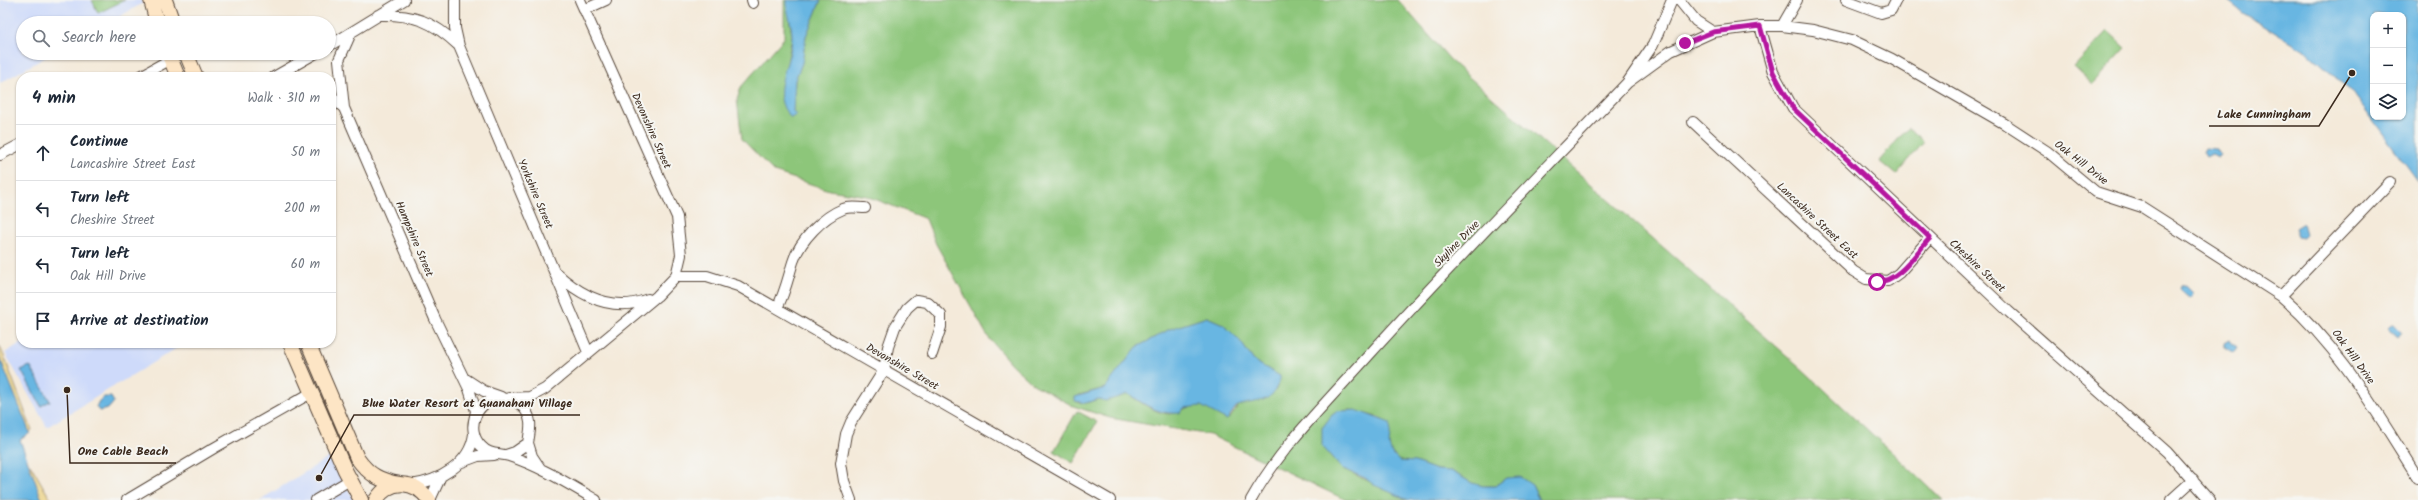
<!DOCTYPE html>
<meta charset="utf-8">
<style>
:root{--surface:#fff;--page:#f2f2f3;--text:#1f2937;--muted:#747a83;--line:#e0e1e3}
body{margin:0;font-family:Kalam,sans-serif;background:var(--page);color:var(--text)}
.controls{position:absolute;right:12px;top:12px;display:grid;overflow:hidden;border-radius:8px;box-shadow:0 1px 3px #0004}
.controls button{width:36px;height:36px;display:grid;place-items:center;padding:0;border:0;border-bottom:1px solid var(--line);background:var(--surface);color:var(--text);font:20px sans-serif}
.stop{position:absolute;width:12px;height:12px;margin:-9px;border:3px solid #b5179e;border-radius:50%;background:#fff}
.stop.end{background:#b5179e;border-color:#fff;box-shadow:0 1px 4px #0008}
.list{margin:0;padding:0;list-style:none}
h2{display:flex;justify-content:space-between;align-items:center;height:52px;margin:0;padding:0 16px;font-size:17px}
h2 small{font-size:13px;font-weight:400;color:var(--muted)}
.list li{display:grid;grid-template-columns:26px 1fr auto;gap:12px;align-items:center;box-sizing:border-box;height:56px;padding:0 16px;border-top:1px solid var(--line)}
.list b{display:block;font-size:15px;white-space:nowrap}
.list p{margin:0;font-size:13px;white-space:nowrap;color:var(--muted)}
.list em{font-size:13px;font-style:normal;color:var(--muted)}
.icon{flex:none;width:22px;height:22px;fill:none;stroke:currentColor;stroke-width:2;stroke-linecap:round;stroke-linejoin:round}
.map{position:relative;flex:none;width:2418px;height:500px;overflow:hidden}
.search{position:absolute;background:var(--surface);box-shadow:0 1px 3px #0004;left:16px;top:16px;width:320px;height:44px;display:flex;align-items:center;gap:10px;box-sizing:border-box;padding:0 14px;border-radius:22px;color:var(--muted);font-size:15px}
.panel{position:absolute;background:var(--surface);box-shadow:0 1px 3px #0004;left:16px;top:72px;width:320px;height:276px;border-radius:16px}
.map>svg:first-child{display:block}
.built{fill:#cedafa}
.green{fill:#8dc67a;stroke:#64784c;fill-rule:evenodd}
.sand{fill:#eeda9e;stroke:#94825e}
.water{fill:#68b6e2;stroke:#527080;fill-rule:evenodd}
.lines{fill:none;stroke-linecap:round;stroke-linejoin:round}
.minor-casing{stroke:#57473a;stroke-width:12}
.secondary-casing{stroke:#57473a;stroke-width:16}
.minor{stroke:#fff;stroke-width:10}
.secondary{stroke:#fde5c5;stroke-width:14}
.route{stroke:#b5179e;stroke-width:5}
.labels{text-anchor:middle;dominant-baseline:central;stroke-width:4;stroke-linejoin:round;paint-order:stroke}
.street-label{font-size:11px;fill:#3b2a1e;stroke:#f6f6f2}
.leader{fill:none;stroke:#3b2a1e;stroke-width:1.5}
.callout-dot{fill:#3b2a1e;stroke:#f6f6f2;stroke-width:1.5}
.callout-label{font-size:12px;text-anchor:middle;font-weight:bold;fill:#3b2a1e;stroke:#f6f6f2;stroke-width:4;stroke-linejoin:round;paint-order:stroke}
</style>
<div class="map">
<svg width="2418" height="500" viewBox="0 0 2418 500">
<rect width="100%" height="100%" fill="#f6f6f2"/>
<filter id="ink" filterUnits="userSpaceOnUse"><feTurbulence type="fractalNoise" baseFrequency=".025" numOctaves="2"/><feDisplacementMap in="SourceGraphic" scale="8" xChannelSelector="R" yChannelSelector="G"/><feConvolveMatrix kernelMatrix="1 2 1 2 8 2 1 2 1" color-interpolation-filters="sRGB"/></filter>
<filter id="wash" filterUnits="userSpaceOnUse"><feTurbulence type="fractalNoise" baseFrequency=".012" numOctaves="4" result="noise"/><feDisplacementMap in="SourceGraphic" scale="16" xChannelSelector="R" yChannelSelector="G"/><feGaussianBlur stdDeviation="0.9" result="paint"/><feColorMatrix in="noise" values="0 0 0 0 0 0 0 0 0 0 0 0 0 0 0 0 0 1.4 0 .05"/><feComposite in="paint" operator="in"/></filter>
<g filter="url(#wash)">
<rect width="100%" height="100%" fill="#f4eada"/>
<path class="built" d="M0,0H142L143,3L108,23H23V53H53L0,83Z
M21,343H185L47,427L5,353Z
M331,456L354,500H260Z"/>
<path class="green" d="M92,0H125L98,13Z
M784,0H787L792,37L780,100L795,115L793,111L795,80L802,63L806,36L821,0H1398L1454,64L1801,368L1943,500H1539L1532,485L1506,478L1495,486H1483L1472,483L1451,471L1437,470L1415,462L1399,461L1391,452L1388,442L1390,430L1381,418L1351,410L1338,411L1332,415L1322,428L1330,455L1341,468L1408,500H1346L1210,435L1110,418L1073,406L1033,384L1011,364L988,337L936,244L926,219L867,196L829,190L774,172L742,139L737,100L741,87L784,38ZM1207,317L1223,324L1240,341L1254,361L1280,376C1276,403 1259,399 1239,405L1230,418C1217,417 1213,408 1202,406C1191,405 1185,409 1175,413C1161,418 1139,401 1128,394L1106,400L1098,399L1086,403L1077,402L1079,395L1105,388L1137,347L1170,329Z
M2108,31L2126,48L2092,84L2074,67Z
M1908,128L1924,142L1896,175L1879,161Z
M1077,411L1097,422L1073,463L1054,451Z"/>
<path class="sand" d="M0,346L32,430L20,439L0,378Z
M30,464L51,500H30L26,477Z"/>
<path class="water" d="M787,0H821L806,36L802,63L795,80L793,111L796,115L791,118C767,93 792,65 792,36C792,24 786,12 787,0Z
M2227,0H2418V181L2353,93L2308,53L2243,13ZM2373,15H2403V117H2373Z
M2205,148L2217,149L2220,155L2218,157L2212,154L2206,157L2203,152Z
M2303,224L2306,235L2303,238L2298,237L2295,229Z
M2185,285L2193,293L2192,296L2189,298L2180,290L2181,286Z
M1207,317L1223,324L1240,341L1254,361L1280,376C1281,381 1278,383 1276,388C1269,405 1250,400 1236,407L1227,420L1201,406L1184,408L1180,413C1157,415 1145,404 1128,394L1106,401L1098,399L1086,403L1075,401V397L1105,388L1137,347L1170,329Z
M2393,323L2402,332L2398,337L2388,328Z
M2229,340L2237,347L2233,353L2224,346V343Z
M0,358L30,433L20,440L42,500H0Z
M30,366L50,401L41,406L21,370Z
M104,397H111L114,402L108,409L99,411L96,407L99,401Z
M1356,410L1390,423C1392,441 1383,446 1399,461L1415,462L1437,470L1451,471L1472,483L1483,486H1495L1506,478L1520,477L1532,485L1539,500H1408L1374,485L1365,478L1341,468L1322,446V428L1332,415L1338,411Z"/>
</g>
<g filter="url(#ink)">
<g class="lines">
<defs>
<path id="minor" d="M455,0V28L459,46L588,352
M752,0L753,3
M1679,0L1696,21L1713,32
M1846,0L1881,13L1891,10L1896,0
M584,10L606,0
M378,15C414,14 433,21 459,46
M1760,26L1773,72L1793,108L2008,311L2167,452L2210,500
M1782,26L1797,0
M351,33L339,60L344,108L435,319L469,389L476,411L474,421
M329,46L404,0
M139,77L171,59
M274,77L316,53
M1627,83L1671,51L1713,32L1760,26H1782L1813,30L1852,40L1892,59L2005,124L2048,152L2096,192L2142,207L2281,296C2341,348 2376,412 2418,478
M331,96L344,108
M1693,122L1853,271L1866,279L1888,281L1899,273L1930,238
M0,155L21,144
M556,273C582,297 613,313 648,299
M676,276H707L738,286L1110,500
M2281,296L2390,182
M777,308C785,293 788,278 793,262C800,240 823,217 843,209C849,206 859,208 865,208
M464,378L484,391L501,397
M509,398L530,397L545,389L657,296L676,276L681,255L677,217L580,0
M528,443L532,456L540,468
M506,455L515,452L528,443C529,436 531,429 530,422C526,394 487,390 476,415C471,425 473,438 481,446C489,455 498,453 509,456C540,466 567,483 596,500
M462,462L478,456L494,455
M411,485C439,481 470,465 474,434
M127,500L214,448L311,393
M316,500L350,480
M430,500L441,476
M851,500L844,481L841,463L846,434L851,422L884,370L888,347L895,327L907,308L916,300L927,302L941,315V327L932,354
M1251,500C1281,446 1328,401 1369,355C1453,262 1541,173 1627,83L1653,45L1672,0
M2171,500L2193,480"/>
<path id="secondary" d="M151,0L157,23
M165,0L173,23
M168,53L178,77
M186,53L196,77
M290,343L345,470L361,500
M308,343L357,458C369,475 380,481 400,484
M376,500C390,478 415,480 429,500"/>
</defs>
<use href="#minor" class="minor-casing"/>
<use href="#secondary" class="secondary-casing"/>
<use href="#minor" class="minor"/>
<use href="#secondary" class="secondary"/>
</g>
</g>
<g class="lines" filter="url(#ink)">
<path class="route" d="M1685,43L1713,32L1760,26L1773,72L1793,108L1930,238C1915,254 1900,281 1877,282"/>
</g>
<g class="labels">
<g class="street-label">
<text transform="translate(651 131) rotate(66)">Devonshire Street</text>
<text transform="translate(2081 163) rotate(38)">Oak Hill Drive</text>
<text transform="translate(535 194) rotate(67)">Yorkshire Street</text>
<text transform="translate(1817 221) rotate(43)">Lancashire Street East</text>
<text transform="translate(414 239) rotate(67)">Hampshire Street</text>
<text transform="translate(1457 244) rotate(-46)">Skyline Drive</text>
<text transform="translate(1977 266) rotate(43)">Cheshire Street</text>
<text transform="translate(2353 357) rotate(54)">Oak Hill Drive</text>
<text transform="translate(902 367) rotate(30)">Devonshire Street</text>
</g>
</g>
<path class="leader" d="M2352 73L2319 126H2209M319 478L354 415H580M67 390L70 463H176"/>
<g class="callout-dot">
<circle cx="2352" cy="73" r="4"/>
<circle cx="319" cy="478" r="4"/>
<circle cx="67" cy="390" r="4"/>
</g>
<g class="callout-label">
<text x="2264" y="118">Lake Cunningham</text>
<text x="467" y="407">Blue Water Resort at Guanahani Village</text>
<text x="123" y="455">One Cable Beach</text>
</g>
</svg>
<div class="controls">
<button>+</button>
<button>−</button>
<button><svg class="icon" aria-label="layers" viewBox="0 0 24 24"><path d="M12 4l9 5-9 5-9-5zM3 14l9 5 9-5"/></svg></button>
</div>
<div class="stop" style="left:1877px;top:282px"></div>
<div class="stop end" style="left:1685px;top:43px"></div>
<div class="search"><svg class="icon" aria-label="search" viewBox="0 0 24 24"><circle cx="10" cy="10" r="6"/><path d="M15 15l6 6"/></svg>Search here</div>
<section class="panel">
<h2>4 min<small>Walk · 310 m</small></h2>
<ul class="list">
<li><svg class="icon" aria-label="ahead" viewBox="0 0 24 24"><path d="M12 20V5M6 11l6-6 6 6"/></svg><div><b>Continue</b><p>Lancashire Street East</p></div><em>50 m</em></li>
<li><svg class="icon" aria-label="left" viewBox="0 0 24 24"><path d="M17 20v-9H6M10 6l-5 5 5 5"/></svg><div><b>Turn left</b><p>Cheshire Street</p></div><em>200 m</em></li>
<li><svg class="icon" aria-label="left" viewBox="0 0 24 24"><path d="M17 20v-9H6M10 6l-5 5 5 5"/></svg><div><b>Turn left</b><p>Oak Hill Drive</p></div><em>60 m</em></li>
<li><svg class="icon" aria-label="arrive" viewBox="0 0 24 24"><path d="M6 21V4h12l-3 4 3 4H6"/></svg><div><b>Arrive at destination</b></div></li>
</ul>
</section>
</div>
